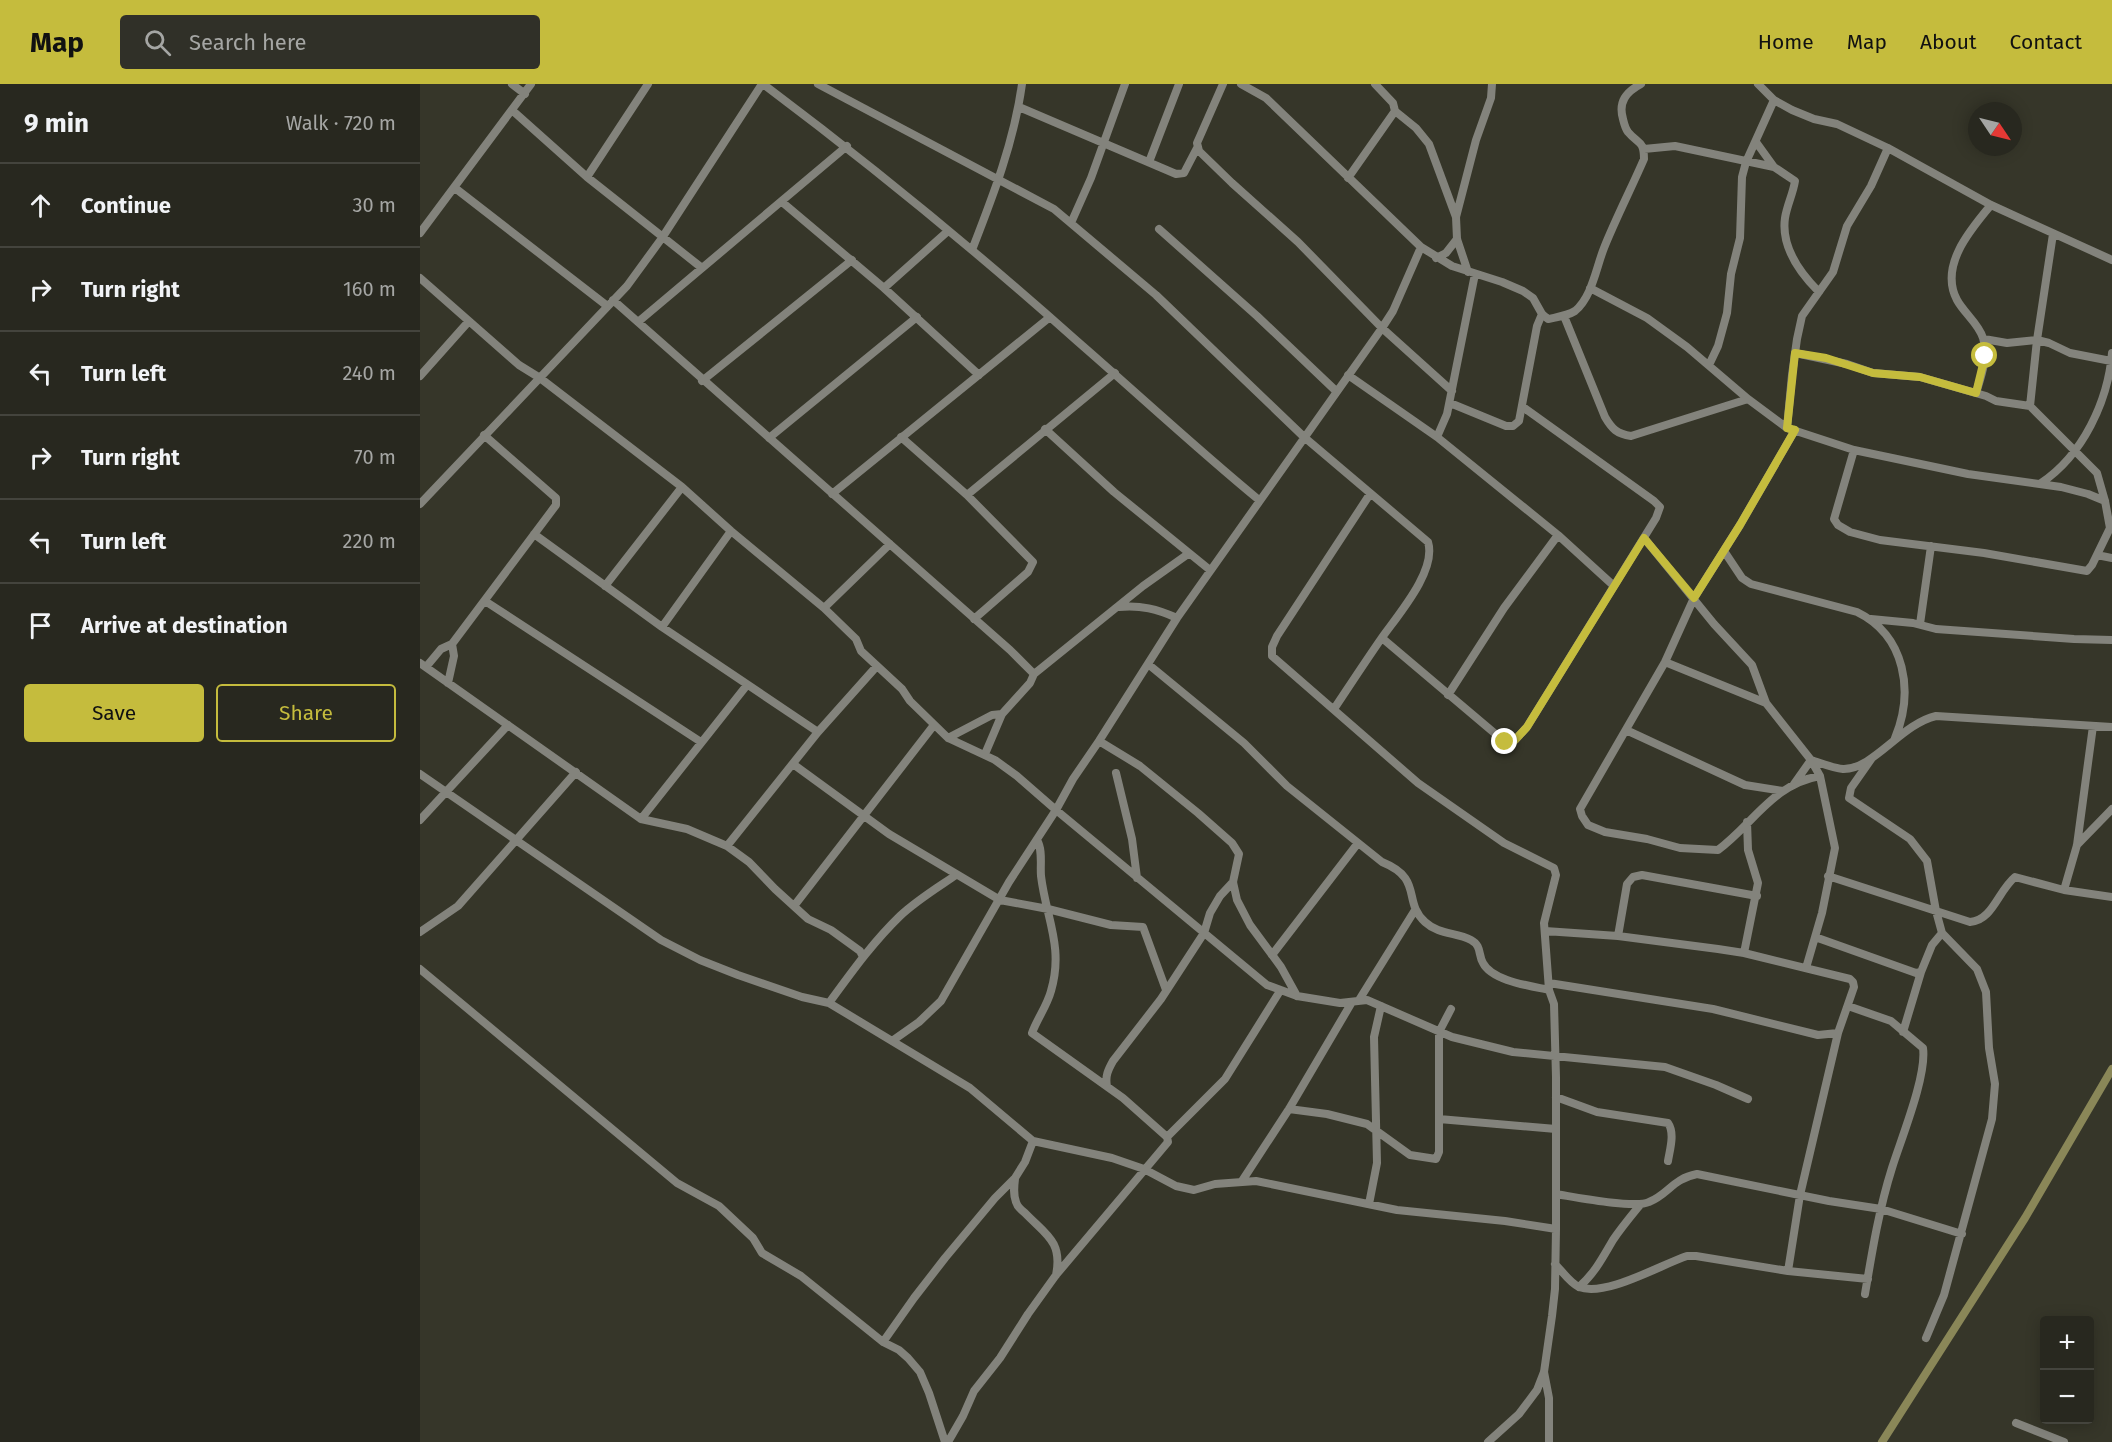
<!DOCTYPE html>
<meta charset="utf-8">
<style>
:root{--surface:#28281f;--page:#303028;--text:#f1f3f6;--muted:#a5a6a4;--line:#44443d;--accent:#c5bc3d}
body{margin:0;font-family:"Fira Sans",sans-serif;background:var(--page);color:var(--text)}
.controls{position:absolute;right:18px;bottom:18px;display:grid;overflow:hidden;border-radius:6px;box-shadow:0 3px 15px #0003}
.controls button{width:54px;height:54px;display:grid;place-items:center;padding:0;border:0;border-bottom:2px solid var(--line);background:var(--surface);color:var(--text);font:30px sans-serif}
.compass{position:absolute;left:1548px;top:18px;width:54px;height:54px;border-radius:50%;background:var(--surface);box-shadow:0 3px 15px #0003;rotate:125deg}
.stop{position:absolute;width:18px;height:18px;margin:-14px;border:4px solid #c5bc3d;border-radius:50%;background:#fff}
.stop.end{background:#c5bc3d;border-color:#fff;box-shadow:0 2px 6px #0008}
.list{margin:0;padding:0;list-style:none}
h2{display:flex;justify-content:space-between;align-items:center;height:78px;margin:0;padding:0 24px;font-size:26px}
h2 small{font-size:20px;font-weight:400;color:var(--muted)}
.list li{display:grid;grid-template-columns:39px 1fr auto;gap:18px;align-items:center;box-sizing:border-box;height:84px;padding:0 24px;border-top:2px solid var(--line)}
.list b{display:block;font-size:22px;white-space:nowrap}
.list em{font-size:20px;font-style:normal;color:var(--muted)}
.actions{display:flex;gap:12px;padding:18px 24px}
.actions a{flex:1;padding:14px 0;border:2px solid var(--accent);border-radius:6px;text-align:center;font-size:21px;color:var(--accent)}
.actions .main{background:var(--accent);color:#111}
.icon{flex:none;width:33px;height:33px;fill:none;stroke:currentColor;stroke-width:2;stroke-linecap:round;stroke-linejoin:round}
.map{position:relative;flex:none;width:1692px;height:1358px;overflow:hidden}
header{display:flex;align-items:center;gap:36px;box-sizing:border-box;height:84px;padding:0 30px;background:var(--accent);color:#111}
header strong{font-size:28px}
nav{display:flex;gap:33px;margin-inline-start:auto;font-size:21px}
.search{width:420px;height:54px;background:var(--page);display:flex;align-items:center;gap:15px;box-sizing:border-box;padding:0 21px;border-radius:6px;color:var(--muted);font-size:22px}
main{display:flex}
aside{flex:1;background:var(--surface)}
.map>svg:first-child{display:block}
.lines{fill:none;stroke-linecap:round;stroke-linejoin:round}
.canal{stroke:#8a8758;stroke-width:8}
.minor{stroke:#83837c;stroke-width:8}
.route{stroke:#c5bc3d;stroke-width:8}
</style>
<header>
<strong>Map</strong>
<div class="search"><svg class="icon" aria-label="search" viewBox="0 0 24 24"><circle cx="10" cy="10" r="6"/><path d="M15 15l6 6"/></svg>Search here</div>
<nav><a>Home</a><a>Map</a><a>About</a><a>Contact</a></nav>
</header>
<main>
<aside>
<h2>9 min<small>Walk · 720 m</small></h2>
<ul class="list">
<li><svg class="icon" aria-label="ahead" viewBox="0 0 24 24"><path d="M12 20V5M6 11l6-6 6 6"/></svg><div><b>Continue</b></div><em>30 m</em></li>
<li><svg class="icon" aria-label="right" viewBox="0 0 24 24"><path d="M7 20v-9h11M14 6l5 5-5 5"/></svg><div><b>Turn right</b></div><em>160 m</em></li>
<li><svg class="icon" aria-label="left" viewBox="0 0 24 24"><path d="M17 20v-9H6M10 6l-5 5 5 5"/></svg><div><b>Turn left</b></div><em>240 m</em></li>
<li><svg class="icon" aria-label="right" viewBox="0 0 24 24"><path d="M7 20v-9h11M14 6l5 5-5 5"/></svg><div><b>Turn right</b></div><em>70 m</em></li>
<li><svg class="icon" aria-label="left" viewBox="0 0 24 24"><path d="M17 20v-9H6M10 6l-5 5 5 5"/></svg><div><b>Turn left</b></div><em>220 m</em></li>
<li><svg class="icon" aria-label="arrive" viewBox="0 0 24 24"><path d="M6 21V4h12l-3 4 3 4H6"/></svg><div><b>Arrive at destination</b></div></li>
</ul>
<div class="actions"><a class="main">Save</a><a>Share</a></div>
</aside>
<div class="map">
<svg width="1692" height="1358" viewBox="0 0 1692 1358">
<rect width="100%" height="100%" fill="#363629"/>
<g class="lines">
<path class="canal" d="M1462,1358L1605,1134L1692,985"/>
<path class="minor" d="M92,0L105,10
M343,0C451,81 556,167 657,257C718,310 777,365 839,416
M398,0L634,125L736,211L884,353L1008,458C1017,487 977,532 961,555C945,578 930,601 914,625
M803,0L777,59L779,67L812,99L878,158L962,244L1032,307
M821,0L846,14L1001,163L1032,182L1082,198L1103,207L1113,214L1122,230L1128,235C1137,233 1147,232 1155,227C1172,213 1176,184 1184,164C1196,134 1211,105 1224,75C1224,56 1218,60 1208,48C1205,44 1204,39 1203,35C1198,18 1206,8 1221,0
M1338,0L1354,16L1372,26L1394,35L1417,40L1468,64L1571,121L1692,176
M599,23L756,90L764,89L777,64
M93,27L167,93L282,184
M975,27L996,44L1009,60L1036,133
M1336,58L1354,83
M1224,65L1255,62L1354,83L1375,97C1373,110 1367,121 1365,134C1361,162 1380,189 1399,208
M729,78L759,0
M167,93L228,0
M928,94L975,27L973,19L955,0
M35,104L186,221
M362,118L464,204L559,291
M651,139L671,94L705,0
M739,145L837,232L916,307
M0,149L111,0
M552,166C573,112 594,58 602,0
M1016,174L1026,169L1037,155
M1048,188L1037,155L1036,133L1056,56L1071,14L1072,0
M0,194L99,281L120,294L262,403L311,447L404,524L436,555L441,567L482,605L490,617L528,654L575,676L597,692L636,726L847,901L877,912L920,919L947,916L1032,953L1093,968L1245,983L1296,1001L1328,1015
M464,204L528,147
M1170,204L1227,234L1267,263L1328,315L1367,344L1434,366L1548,390L1641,403L1668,410L1685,417
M193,216L590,566L614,590L610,599L582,630L565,670
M1144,232L1185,333C1192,345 1197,350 1211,352L1328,315
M218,238L427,62
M1564,255L1587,259L1617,256L1629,259L1650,269L1691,277
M1375,269L1427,280L1453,289L1500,293L1566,312L1576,317L1610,322L1677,389L1685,417L1690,444L1672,481L1667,487L1564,469L1460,456L1430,448L1418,441L1414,435L1434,366
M1289,281L1298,262L1307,229L1311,190L1320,154L1322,93L1326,78L1354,16
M928,291L1017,353L1027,330L1055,190
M0,292L49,237
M282,297L432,176
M1556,309C1561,293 1569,271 1563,254C1559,240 1544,229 1537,216C1519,182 1550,146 1571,121
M1030,319L1086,342H1093L1099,337L1117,242L1122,230
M1610,322L1617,256L1633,150
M1367,344L1372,291L1377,255L1382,232L1413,188L1427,142L1451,102L1468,64
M625,345L694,408L790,486
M1375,346L1320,441L1274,514L1245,578L1160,725L1162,732L1168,741L1185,748L1227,755L1260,764L1298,766C1333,740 1353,700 1400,692
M481,353L547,411L613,478L608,488L554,535
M1017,353L1138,451L1194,502
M349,354L497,233
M1621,399C1663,371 1688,317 1692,269
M412,410L630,233
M950,410L857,552L852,563V572L998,699L1084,759L1134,784L1136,791L1124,839L1129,906L1134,920L1136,993V1145L1135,1205L1132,1232L1124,1288L1117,1306L1099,1330L1068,1358
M547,411L695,289
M0,420L207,202L242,154L342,0
M114,450L242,543L398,648
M1224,454L1294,540L1332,581L1346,619L1391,676L1400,692L1415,764L1402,829L1386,884
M1304,467L1322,494L1331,500L1437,528C1486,552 1494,608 1475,654
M1677,471L1692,474
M185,502L262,403
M65,517L281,658
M699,523C721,521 737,525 757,534
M404,524L470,460
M1451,535L1493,539L1516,545L1654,555L1692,556
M1500,540L1511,462
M242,543L311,447
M962,554L1085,658L1095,656L1107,643L1236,434L1240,423L1234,417L1103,323
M1245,578L1346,619
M0,579L221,735L267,745L307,762L329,778L355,805L388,835L411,846L440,867L443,873
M728,580L824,659L867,702L962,778C1004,795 982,817 1005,838C1019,851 1036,848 1051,856C1062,862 1058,871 1063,879C1072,897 1111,902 1129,906
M6,583L21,565L32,560L136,421V414L64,351
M614,590L723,502L768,470
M28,599L34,572L32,560
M1028,611L1084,524L1138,451
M1206,646L1325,701L1363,707
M528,654L572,631L582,630
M679,657L720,682L778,729L812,759L819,770L813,798L817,816L830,841L861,883L877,912
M1452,674L1431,704L1429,714L1490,755L1507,777L1516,827L1522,849L1557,885L1566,908L1569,964L1575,1000L1572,1035L1524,1211L1506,1254
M1391,676C1401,679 1412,684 1423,685C1453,686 1481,640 1516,632L1692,643
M373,680L469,750L580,816L628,825L691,841L723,843L746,906
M696,689L712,755L717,794
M0,690L241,856L280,876L318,891L382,913L409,919L550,1004L613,1057L692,1074L724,1085L756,1102L774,1106L795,1100L836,1097L977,1126L1085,1137L1136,1145
M1374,700L1391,676
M221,735L327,601
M0,736L88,641
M1657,761L1692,725
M307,762L398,648L456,583
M1408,792L1550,838C1573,836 1578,807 1595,793L1644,806L1692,813
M1644,806L1657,761L1673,642
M374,822L514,641
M1125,847L1198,852L1298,865L1324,869L1430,895L1433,898L1434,903L1418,949L1398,951L1293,925L1129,899
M0,848L38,822L156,688
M1198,852L1207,800L1213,793L1222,791L1337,812
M1395,853L1496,889L1501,888L1512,861L1522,849
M1324,869L1338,799L1328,766L1327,738
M852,871L938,759
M0,885L257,1099L299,1122L333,1154L342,1169L381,1192L463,1258L479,1266L488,1274L500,1288L509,1309L525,1358
M939,916L995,826
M409,919C431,889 453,858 480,832C497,816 517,804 536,791
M1428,922L1471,937L1503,964C1507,992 1481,1055 1472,1084C1459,1125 1452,1168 1445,1210
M1483,948L1501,888
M472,957L499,938L521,917L589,798L636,726L653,695L679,657L757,534L962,244L973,227L1001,163
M687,1002C685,992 688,986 693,977L741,915L784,849L790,829L800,812L813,798
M1136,1013L1177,1028L1248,1039C1255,1049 1250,1065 1248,1077
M869,1025L907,1030L947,1040L990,1071L1016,1075L1019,1068V948L1031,925
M1019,1035L1136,1045
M747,1053L805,995L860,907
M595,1095C594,1103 593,1110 596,1118C597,1122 601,1126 605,1129C625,1150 643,1157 636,1191
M822,1097L869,1025L932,918
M1136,1110C1155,1113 1215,1125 1229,1118C1249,1110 1252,1095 1277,1090L1409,1117L1461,1125L1542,1150
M949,1120L957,1079L954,953L961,922
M1135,1180C1142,1187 1150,1199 1159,1203C1186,1213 1240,1181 1267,1172H1276L1368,1187L1448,1195
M1368,1187L1380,1111L1418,949
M1159,1203C1175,1189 1183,1173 1193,1156C1201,1144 1211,1132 1220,1121
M463,1258L494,1214L525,1174L575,1114L595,1094L605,1078L613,1057
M1124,1288L1129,1314V1358
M1596,1339L1644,1358
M528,1358L543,1332L554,1307L580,1274L608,1230L636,1191L748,1058L747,1053L703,1014L612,949C617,935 627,922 631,907C644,863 626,834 621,792C620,781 623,766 617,756"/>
</g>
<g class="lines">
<path class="route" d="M1085,658L1095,656L1107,643L1224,454L1274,514L1320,441L1375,346L1367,344L1375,269L1406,274L1453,289L1500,293L1556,309L1565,272"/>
</g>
</svg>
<div class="controls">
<button>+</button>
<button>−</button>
</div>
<svg class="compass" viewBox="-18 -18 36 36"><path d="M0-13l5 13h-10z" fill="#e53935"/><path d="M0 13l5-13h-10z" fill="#a5a6a4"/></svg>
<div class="stop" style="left:1565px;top:272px"></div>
<div class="stop end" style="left:1085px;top:658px"></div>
</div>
</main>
